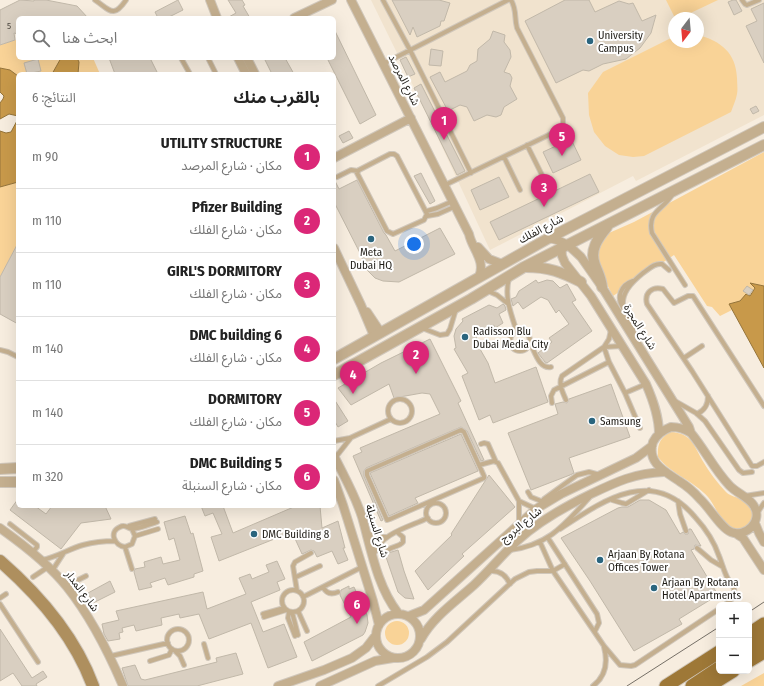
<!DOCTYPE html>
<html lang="ar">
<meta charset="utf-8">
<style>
:root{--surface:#fff;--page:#f6f6f6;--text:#222;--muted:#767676;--line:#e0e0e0;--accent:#db2777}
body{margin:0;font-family:"Fira Sans Condensed","Noto Sans Arabic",sans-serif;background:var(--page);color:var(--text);direction:rtl}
.controls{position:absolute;right:12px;bottom:12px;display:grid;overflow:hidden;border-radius:6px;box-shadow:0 4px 16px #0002}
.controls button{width:36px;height:36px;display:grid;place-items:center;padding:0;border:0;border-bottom:1px solid var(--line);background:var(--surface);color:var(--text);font:20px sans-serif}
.compass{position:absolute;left:668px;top:12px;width:36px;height:36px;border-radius:50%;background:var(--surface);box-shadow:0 4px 16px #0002;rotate:196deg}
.you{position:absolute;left:414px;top:244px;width:14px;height:14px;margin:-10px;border:3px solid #fff;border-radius:50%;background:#1a73e8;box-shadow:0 0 0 6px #1a73e833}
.badge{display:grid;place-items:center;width:26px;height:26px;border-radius:50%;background:var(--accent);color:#fff;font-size:13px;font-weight:700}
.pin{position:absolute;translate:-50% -33px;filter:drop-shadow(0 1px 2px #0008)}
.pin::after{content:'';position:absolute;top:21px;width:14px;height:12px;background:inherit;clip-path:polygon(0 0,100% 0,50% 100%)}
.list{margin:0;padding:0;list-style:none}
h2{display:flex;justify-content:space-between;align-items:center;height:52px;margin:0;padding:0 16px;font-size:17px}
h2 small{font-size:13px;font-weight:400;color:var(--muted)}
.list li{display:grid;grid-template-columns:26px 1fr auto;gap:12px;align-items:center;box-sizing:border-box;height:64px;padding:0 16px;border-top:1px solid var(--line)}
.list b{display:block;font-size:15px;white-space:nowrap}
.list p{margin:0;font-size:13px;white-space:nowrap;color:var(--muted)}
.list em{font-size:13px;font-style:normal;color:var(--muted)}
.icon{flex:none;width:22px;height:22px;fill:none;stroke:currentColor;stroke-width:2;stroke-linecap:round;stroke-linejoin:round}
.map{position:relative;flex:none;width:764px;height:686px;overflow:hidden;direction:ltr}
.search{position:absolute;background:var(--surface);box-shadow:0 4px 16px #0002;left:16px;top:16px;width:320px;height:44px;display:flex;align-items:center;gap:10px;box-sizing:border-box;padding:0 14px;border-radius:6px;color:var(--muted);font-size:15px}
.panel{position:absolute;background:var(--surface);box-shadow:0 4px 16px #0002;left:16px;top:72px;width:320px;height:436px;border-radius:6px;direction:rtl}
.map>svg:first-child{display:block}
.built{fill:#f1e3ce;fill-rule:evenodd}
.green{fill:#f9d397}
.water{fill:#c8994a;stroke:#95743a}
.building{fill:#d9cfc1;stroke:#c1b8a9}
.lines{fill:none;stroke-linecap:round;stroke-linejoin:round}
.service-casing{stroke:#d0c7bb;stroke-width:6}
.minor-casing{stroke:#d0c7bb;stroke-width:10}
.tertiary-casing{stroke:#d0c7bb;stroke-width:12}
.secondary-casing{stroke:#d0c7bb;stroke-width:14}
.primary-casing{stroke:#d0c7bb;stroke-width:15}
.service{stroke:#c4af8f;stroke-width:4}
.minor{stroke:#c4af8f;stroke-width:8}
.tertiary{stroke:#c4af8f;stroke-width:10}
.secondary{stroke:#ae8f5e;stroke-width:12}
.primary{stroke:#9e7837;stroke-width:13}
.tram{stroke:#756f66;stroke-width:1}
.poi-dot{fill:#2a657e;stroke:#fff;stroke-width:1.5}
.labels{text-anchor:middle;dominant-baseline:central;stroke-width:4;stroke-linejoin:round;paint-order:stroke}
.number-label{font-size:9px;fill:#4e4941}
.poi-label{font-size:11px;fill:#1f1c16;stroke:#fff;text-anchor:start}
.street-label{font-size:11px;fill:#1f1c16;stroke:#fff}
</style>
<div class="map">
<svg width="764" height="686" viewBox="0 0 764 686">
<rect width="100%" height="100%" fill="#f7eddf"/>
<path class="built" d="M371,0H764V115L636,181L633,176L490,250L423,106ZM674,18H698V42H674Z"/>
<path class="green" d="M666,0H718L680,18H675Z
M698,35C721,41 736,53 737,78C737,83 738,89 737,94C736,100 733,106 731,112L644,156L633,157L619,155L605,146L594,132L589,115L588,93L603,72L673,37H674V42H698Z
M15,40H18V58H61L52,74H18V76L10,70L0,68V45Z
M77,58H93L100,74H78L79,68Z
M764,152V286L751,283L755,288C749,297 740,303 729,304L732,310L720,316L712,307L707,306L674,255L613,296L598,267V249L609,233L634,222Z
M18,182V243L0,277V187Z
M670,432C693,433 694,447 704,463C709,472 719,485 726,492C733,499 745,496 751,509C755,517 750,522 745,528C740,529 735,530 730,527C719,521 716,506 708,497C694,481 671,474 658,457C657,445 660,438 670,432Z
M385 633a12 12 0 1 1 24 0a12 12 0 1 1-24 0Z
M764,673V686H741Z"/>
<path class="water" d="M61,58H77L79,62L78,74H52Z
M0,68L10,70L18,76V116L9,114L0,119V103L3,99L4,96L0,92Z
M18,119V182L0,187V131L6,133L11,132Z
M750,283L764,286V368L729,304L740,301L746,294L750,296L755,288Z"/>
<path class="building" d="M20,0L34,1V0H46L77,6L88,18H18V34L14,33L15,40L0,45V10Z
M178,0L183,10L167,18H158L155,12Z
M228,0H242L245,5L243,6L250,18H227L236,13Z
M392,0H439L450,3L444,21H441L440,26L417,37L413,27L410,35Z
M565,0H589L595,12L619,1L629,4L633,3L642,21L656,15L651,33L640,48L626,59L603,64L589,71L583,70L556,83L525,21Z
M733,0H736L742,11L734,15L728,2Z
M764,3V63L746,26L757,21L751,9Z
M334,29L376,115L360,124L327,58H334Z
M493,31L505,35L504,42L510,50L511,57L504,72L510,74L512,78L510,86L517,99L504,107L501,115L496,117L487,115L474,121L467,107L460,105L448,111L430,77L440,72L445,82L467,71L470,65L477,61L478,49L490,39Z
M431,49L443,51L441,66L429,65Z
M406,57L415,74L408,77L400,60Z
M109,58H150L158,74H115Z
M264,58H285L294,74H272Z
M38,59L41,71L27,74L24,63Z
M421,84L465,171L457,175L414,88Z
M756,106L759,111L753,114L750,109Z
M349,131L353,138L343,143L339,136Z
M571,139L581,160L553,173L543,152Z
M421,173L435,201L430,204L414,176Z
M590,174L599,192L499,240L490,222Z
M499,177L509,197L480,210L471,190Z
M334,179L339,189L357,180L384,233L386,235L395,251L440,228L455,254L399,282L383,281L375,278L366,269L361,255L334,202Z
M18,243V324L0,314V277Z
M536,280L538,283L547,280L553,281L560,288L567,284L576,300L572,302L592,331L547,363L545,362L538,353L552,342L549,338L569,324L559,310L556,313L548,300L541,297L523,309L518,302L513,306L511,299L516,297L519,291Z
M747,286L753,290L749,295L743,291Z
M503,304L505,306L506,310L499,314L503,323L495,328L494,325L477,334L476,342L488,363L495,383L536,367L548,402L493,423L490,415L479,420L462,376L468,373L454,349L456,348L454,336L456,329L463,321L462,319L489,305L497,308Z
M430,339L461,401L458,403L484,460L481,461L467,431L461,427L366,468L364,471V476L383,520L381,521L353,456L362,452L360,448L440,414L430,394L422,393L394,398L389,384L351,405L338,388L381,363Z
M611,384L630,437L569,458L574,473L570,475L531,490L508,433L558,414L555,404L563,402L567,403L569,399Z
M334,399L348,421L338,427L334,420Z
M461,434L478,471L415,498L418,503L389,516L370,473Z
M489,475L515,507L462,554L464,556L428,590L415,571L452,535L451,534Z
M18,499V506H35L46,514L52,506H105L111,519L81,523L61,549L10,510Z
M640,500H649L666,510L680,534L683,532L685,534H688L689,529H691L701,546L695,545L694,549L691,550L718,595L679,619L682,624L634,651L590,581L561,538L618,508L622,507H628Z
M201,506H223L233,533L296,506H320L322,528L338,521L345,548H343L348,560L338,564L332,551L317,557L314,551L311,550L302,554L292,532L219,561L211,537L222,534L213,513L205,516Z
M185,516L191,534L193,533L203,571L194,574V577L168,585L165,578L150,583L152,587L139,590L134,572L135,569L145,567L144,562L161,557L163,564L180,560L174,538L169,540L164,522Z
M398,550L404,571L414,599L405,598L398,592L385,554Z
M277,561L285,579L277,582L280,590L251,602L263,632L284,624L297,657L268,668L251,623L209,639L199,614L180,618L179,614L161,618L162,625L136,631L134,625L122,628L123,632L119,633L120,639L108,641L104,634L102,624L119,620L116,611L203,592L207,609L246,594L239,578L250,574L252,579L269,572L266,565Z
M110,581L115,592L93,603L88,593Z
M349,586V589L354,587L367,615L368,623L365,632L363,635L312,661L304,642L351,617L340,595L341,590Z
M0,629L32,678L43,671L47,677L36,684L37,686H22L13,673L0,681Z
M236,653L243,674L197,686H128L122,668L135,665L141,679L145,680L217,662L216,658Z"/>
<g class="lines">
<defs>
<path id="service" d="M95,0C110,10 113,19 126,0
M383,0L410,50L471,173
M742,0L745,4L747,5L759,0
M181,58L190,74
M208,58L216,74
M383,64L508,0
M527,145L544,179
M390,154H394L397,156L427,214L424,220L393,234L387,231L357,173L359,170Z
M504,157L520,190
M337,177L351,170L358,171
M445,185L559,130L563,125V118L517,28C514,17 517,10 511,0
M672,195C663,210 647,211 652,233L685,285
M427,211L437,208L453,201
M427,216L438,214L456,206
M509,278C504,297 511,314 517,332
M488,291L497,295L507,303
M623,308C616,297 621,285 633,281
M422,328L440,335L447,334L450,329L456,309
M510 341a10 10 0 1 1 20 0a10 10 0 1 1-20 0Z
M634,333C632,325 627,318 624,310C619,294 632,282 643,273C649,269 654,263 662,264L669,270
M530,343C535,352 539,369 551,367
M604,347L609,362L625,393L640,428
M604,347L622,346
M0,350L8,352L18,357
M684,358L702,346
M625,393L646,384
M388 411a12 12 0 1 1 24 0a12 12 0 1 1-24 0Z
M566,400C563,393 558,384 562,376L604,347L609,339L611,330
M675,401L696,413L705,421L739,470L743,473L752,472
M552,403L551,396L554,390L609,362
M764,406L693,296H688L674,303L663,289C652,286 644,293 647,304L692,371L752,466H757L764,462
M697,414C705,410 708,405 708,396
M461,430L464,432L484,476V478L390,519L387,520L367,475V471Z
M334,441L350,438L391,419
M481,444L484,443L488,444L496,462
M335,458L350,439
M479,465L494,461L498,463L519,501V523
M528,492L531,497L541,501
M745,496L764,493
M612,500L622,503L626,504L649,490
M519,501L536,509L544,499L577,475L589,472L600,475
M678,501L680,514L686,531
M426 513a10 10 0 1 1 20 0a10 10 0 1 1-20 0Z
M757,513L764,503
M10,524L37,545V547L32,553
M129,526L155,519
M132,529L135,536L132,544L125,547C115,546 108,532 120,527C125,524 127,528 132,529C136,529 152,524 157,522
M560,529C604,500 652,466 695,517C705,528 714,541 719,556C722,563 724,572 728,579C730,582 733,585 734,589C735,592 734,595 733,598L725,605
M366,533L377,537H386
M135,536L158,529
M548,538L597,614L599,623L595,631
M540,542L553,571L604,646L620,665L631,666L635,665L719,609
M125,547L132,569
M697,548L711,560L723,567
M388,550C393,546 399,547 403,542V537L397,532
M510,550C549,545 564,525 589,498
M374,554C381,533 409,527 428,518
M42,560C57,557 69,549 83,545C94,542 104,541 115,541
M52,571L63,554
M490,571C500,570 506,575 510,584
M33,577L48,567
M296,577L320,566
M66,586L86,576
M323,587C326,593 331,595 338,592
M282 601a11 11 0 1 1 22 0a11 11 0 1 1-22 0Z
M297,591L293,566L295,562L311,553
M303,597L362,567
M0,598L6,594
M0,604L38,662
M298,611L307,631
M289,612L288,618L295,636
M292,612L298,635
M263,614L284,608
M264,617L286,610
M167 640a11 11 0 1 1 22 0a11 11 0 1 1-22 0Z
M204,644L208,658
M175,651L180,656L184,665
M111,656L168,643
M150,661L169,655L172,649
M378,686L427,657L447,642L515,579L529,572L537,571H553L565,564
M593,686C606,676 608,662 604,647"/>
<path id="minor" d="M210,0L217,18
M351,0L469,234C472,249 486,260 479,277
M294,18L332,0
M238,58L246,74
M247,58L255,74
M334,158L411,118
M549,238L557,240L568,245L581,257L602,287L689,427L691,433
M561,244L562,256L565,263L591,296L646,384C653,400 659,416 659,434
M478,247L489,259L502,264
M334,248L361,305L374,336
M367,312L381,333
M671,427C679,427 685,429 691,433C705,450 714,469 729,485C736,493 749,497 754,506C763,521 746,538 731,532C721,528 709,507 700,499C694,492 687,486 679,481C666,472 646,463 653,442C657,434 663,430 671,427Z
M334,456C344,476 355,495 362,517C371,549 377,586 398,613
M334,480L343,505L373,601L379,625
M755,523L759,533L764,542
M0,528C24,545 49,564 67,587C91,617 108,651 123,686
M735,533L743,538L764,570
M376 636a22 22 0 1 1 44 0a22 22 0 1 1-44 0Z
M409,616L424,610L536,509L561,494L636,458L652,446
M421,639C433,617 455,602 474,585C489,571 502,555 517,541C539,521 564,507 591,494C616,482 635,473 664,472
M278,686L324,670L352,658L366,648L376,635
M320,686L375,661L393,658"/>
<path id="tertiary" d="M526,267C549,267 561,272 581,282
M602,287C601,278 598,273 595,265C589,250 598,238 607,227
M334,359L549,238L764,127
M334,375L471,299L524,267L764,145
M0,469L18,468
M0,482H18"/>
<path id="secondary" d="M0,561C39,595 75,637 93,686"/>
<path id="primary" d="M749,634L764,624
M749,648L764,638
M749,661L764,652
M666,686L719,652
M692,686L719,668
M709,686L733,671"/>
</defs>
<use href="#service" class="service-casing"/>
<use href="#minor" class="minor-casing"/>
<use href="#tertiary" class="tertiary-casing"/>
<use href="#secondary" class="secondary-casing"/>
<use href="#primary" class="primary-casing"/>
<use href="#service" class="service"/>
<use href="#minor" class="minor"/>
<use href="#tertiary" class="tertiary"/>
<use href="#secondary" class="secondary"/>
<use href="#primary" class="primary"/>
<path class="tram" d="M749,612L764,602
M627,686L719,627"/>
</g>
<g class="poi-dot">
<circle cx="590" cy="41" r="4"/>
<circle cx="371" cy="239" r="4"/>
<circle cx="465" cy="337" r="4"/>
<circle cx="592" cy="421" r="4"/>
<circle cx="254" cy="534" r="4"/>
<circle cx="600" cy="560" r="4"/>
<circle cx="654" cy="588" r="4"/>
</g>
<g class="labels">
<g class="number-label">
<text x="9" y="26">5</text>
</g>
<g class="poi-label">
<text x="598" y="35">University<tspan x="598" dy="13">Campus</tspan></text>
<text x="371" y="252" text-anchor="middle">Meta<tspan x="371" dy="13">Dubai HQ</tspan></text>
<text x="473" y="331">Radisson Blu<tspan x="473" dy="13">Dubai Media City</tspan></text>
<text x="600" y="421">Samsung</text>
<text x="262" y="534">DMC Building 8</text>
<text x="608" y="554">Arjaan By Rotana<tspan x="608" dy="13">Offices Tower</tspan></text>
<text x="662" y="582">Arjaan By Rotana<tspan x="662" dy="13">Hotel Apartments</tspan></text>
</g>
<g class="street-label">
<text transform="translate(404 80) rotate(63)">شارع المرصد</text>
<text transform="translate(541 229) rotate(-28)">شارع الفلك</text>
<text transform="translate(640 327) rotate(58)">شارع المجرة</text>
<text transform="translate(521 525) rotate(-39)">شارع البروج</text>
<text transform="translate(377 531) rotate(73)">شارع السنبلة</text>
<text transform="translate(82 591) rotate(53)">شارع المدار</text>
</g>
</g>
</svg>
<div class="controls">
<button>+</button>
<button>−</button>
</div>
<svg class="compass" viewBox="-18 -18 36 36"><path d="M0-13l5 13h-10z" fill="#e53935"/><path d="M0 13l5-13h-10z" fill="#767676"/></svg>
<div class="you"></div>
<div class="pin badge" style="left:444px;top:140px">1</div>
<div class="pin badge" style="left:416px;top:374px">2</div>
<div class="pin badge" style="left:544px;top:207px">3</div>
<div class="pin badge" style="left:353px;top:394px">4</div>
<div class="pin badge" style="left:562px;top:156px">5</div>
<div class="pin badge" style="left:357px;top:624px">6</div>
<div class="search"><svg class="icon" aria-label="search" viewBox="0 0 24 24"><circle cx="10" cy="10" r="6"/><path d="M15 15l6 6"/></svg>ابحث هنا</div>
<section class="panel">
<h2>بالقرب منك<small>النتائج: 6</small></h2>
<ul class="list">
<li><span class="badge">1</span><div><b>UTILITY STRUCTURE</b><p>مكان · شارع المرصد</p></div><em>90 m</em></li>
<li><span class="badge">2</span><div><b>Pfizer Building</b><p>مكان · شارع الفلك</p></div><em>110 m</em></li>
<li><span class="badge">3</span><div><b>GIRL'S DORMITORY</b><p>مكان · شارع الفلك</p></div><em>110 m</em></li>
<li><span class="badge">4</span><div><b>DMC building 6</b><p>مكان · شارع الفلك</p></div><em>140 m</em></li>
<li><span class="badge">5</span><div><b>DORMITORY</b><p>مكان · شارع الفلك</p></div><em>140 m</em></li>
<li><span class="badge">6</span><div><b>DMC Building 5</b><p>مكان · شارع السنبلة</p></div><em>320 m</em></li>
</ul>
</section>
</div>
